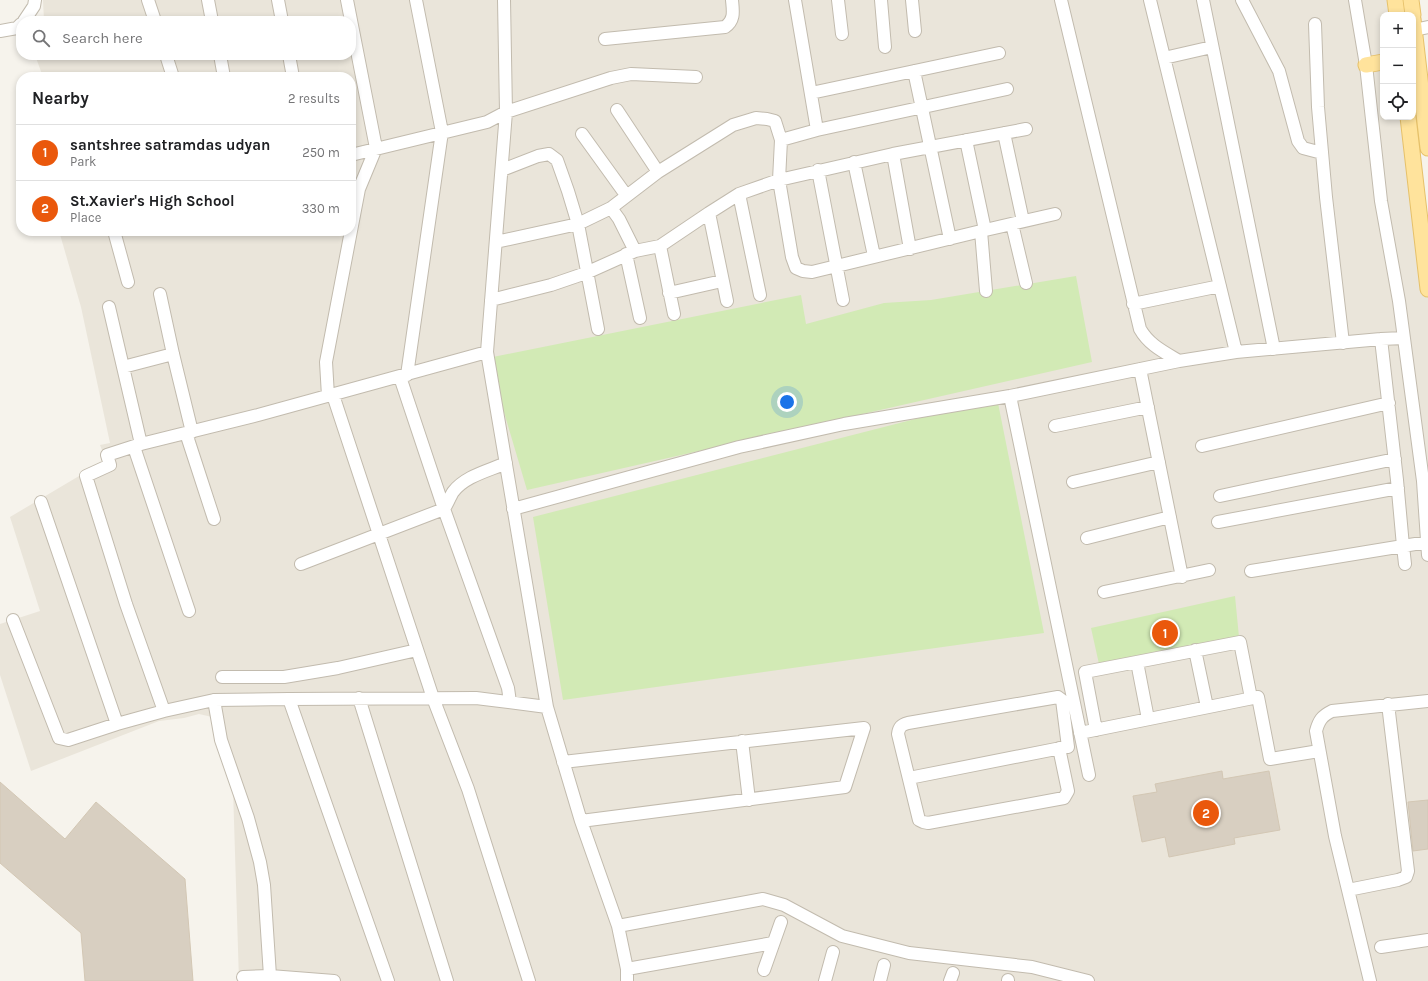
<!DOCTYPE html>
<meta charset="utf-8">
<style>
:root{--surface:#fff;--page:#f2f2f2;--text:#202124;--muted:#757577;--line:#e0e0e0;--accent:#ea580c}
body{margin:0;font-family:Karla,sans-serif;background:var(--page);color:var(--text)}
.controls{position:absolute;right:12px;top:12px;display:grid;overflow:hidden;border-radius:8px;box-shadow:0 2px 6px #0003}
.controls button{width:36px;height:36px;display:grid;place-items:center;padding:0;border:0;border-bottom:1px solid var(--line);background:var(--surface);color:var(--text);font:20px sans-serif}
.you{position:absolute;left:787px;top:402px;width:14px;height:14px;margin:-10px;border:3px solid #fff;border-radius:50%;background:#1a73e8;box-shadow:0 0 0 6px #1a73e833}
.badge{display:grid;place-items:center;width:26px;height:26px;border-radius:50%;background:var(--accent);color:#fff;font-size:13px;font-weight:700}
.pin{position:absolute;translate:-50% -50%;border:2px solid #fff;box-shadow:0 1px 4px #0006}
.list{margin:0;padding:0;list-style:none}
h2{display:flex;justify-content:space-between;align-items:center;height:52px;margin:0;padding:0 16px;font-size:17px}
h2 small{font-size:13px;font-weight:400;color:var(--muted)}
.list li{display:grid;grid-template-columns:26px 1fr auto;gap:12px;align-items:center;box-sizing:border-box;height:56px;padding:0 16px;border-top:1px solid var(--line)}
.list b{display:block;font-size:15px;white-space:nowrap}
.list p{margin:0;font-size:13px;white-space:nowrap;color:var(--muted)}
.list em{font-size:13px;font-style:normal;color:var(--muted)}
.icon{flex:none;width:22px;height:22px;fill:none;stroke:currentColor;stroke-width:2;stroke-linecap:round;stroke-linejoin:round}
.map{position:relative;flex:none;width:1428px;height:981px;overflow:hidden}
.search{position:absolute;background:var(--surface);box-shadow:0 2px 6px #0003;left:16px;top:16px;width:340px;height:44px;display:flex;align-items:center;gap:10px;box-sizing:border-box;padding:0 14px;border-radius:16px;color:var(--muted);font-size:15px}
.panel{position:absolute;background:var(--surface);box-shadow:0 2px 6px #0003;left:16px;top:72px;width:340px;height:164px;border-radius:16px}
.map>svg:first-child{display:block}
.residential{fill:#eae5da}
.green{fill:#d2eab5}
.building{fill:#d8cfc1;stroke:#d3c7b4}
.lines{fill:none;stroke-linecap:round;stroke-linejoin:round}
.minor-casing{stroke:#c2bbae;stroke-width:14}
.major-casing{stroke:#e6c16a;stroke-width:17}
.minor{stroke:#fff;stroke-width:12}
.major{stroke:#ffe39c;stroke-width:15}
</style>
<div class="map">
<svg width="1428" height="981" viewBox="0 0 1428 981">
<rect width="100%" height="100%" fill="#f6f3ec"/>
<path class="residential" d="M43,0H1403L1404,15H1383V117H1413V89L1428,220V981H239L233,789L212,717L199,714L184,718L159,721L31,771L0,675V624L40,611L10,517L106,460L100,445L110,443L81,307L59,231H351V77H43L35,55H351V21H44Z"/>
<path class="green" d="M1076,276L1092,362L527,490L488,358L801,295L806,324L884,303L931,300Z
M997,398L1044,633L563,700L533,517Z
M1235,596L1239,637L1101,673L1091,628Z"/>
<path class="building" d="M1222,771L1223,779L1269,771L1280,830L1234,838L1235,844L1169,857L1165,837L1142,842L1133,796L1157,792L1155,784Z
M0,782L65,839L96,802L185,879L193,981H85L81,933L0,863Z
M1428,800V849L1413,851L1408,802Z"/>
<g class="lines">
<defs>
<path id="minor" d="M148,0L155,21
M208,0L212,21
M278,0L282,21
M504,0L506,112L487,352L547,707L581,821L618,926L627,969V981
M795,0L817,130
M838,0L842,34
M881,0L885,47
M912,0L915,31
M1061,0L1140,329C1149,345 1164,352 1179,361
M1150,0L1236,352
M1203,0L1274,349
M1242,0L1279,71L1298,141L1303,148L1322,153
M1355,0L1366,65L1381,201L1399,301L1423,481L1428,555
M24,21L34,6L35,0
M1315,24L1318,107L1326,197L1343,343
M1414,30L1428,27
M0,31L17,28L21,24
M605,39L725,27C735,20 733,11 732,0
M166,55L173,77
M220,55L224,77
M289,55L293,77
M1164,58L1212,47
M914,71L950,239
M1007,89L817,130L781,140L779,180L792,257L796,268L803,271L812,272L981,231L1055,214
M811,93L999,53
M617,110L658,172
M1004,133L1023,221
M582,134L626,195
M966,140L985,230
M893,154L910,249
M351,155L487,122L506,112L611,78L631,74L696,77
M854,162L874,256
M502,170L538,156L549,154L557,160L568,191L578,224L598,329
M818,170L843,300
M739,194L760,295
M611,208L658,172L733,125L756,118L767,119L775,121L781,140
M709,213L727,301
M1012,224L1026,283
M114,231L128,282
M981,231L986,291
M496,242L578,224L611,208L619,219L635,251L660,246L709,213L739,194L779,180L893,154L1026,129
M660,246L674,314
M626,254L640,318
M669,293L722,281
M160,294L173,354L192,432
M491,300L551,285L586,273L635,251
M1133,304L1220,286
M109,307L141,444
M1381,339L1397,480L1403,546L1428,542
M123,367L173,354
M1140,369L1182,577
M407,375L442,132L416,0
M400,377L444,509L508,688L510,702
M333,395L433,698L468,789L529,981
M328,396L326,362L359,189L376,148L347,0
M1010,396L1089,775
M1055,426L1148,407
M186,433L214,519
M1202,446L1389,403
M134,447L189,611
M1073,482L1159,462
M1220,496L1395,459
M41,502L117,724
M513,509L739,447L844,424L1010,396L1179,361L1236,352L1381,339L1404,338
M1218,522L1398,488
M1087,538L1170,517
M301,564L444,509C447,504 450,497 453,492C465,476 488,471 506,463
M1251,571L1403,546L1405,564
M1104,592L1209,570
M13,620L59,738L68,740L117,724L164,711L126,604L86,476L110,465L107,455L141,444L258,415L487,352
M1195,650L1207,707
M1137,662L1148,719
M222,677H284L338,668L417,650
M359,698L447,981
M289,699L388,981
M214,700L221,740L248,818L260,862L264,885L270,976
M164,711L214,700L289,699L476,698L547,707
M1096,730L1085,672L1240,642L1251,698
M1080,733L1258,697L1270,759L1319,751
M742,741L749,800
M1059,748L1068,791L1064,798L928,823L923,822L919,820L898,734C899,727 901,725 908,723L1058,697L1062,700L1068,747
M563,762L864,728L845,787L581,821
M909,778L1066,747
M1348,890L1398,880L1406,877L1408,871L1388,704
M618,926L763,899L784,905L842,936L909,953L1032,967L1088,981
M1381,947L1428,940
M627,969L773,943
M764,970L781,922
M243,977L270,976L334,981
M825,981L833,952
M880,981L884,965
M950,981L953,973
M1008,981V980
M1370,981L1335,836L1316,731C1319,720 1322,716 1332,711L1428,701"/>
<path id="major" d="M1395,0L1397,15
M1411,0L1413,15
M1413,19L1428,148
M1366,65L1383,62
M1408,117L1428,289"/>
</defs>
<use href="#minor" class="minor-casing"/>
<use href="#major" class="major-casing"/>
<use href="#minor" class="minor"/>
<use href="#major" class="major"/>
</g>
</svg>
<div class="controls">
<button>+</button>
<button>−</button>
<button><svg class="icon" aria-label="locate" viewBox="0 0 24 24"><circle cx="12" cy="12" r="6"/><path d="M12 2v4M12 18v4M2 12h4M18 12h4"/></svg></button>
</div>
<div class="you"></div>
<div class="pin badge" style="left:1165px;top:633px">1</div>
<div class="pin badge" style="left:1206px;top:813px">2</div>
<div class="search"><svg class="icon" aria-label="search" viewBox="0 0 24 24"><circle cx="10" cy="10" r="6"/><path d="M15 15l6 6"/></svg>Search here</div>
<section class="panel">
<h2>Nearby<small>2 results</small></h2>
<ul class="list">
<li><span class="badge">1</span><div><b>santshree satramdas udyan</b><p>Park</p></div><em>250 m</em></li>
<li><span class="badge">2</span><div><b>St.Xavier's High School</b><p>Place</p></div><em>330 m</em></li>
</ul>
</section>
</div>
